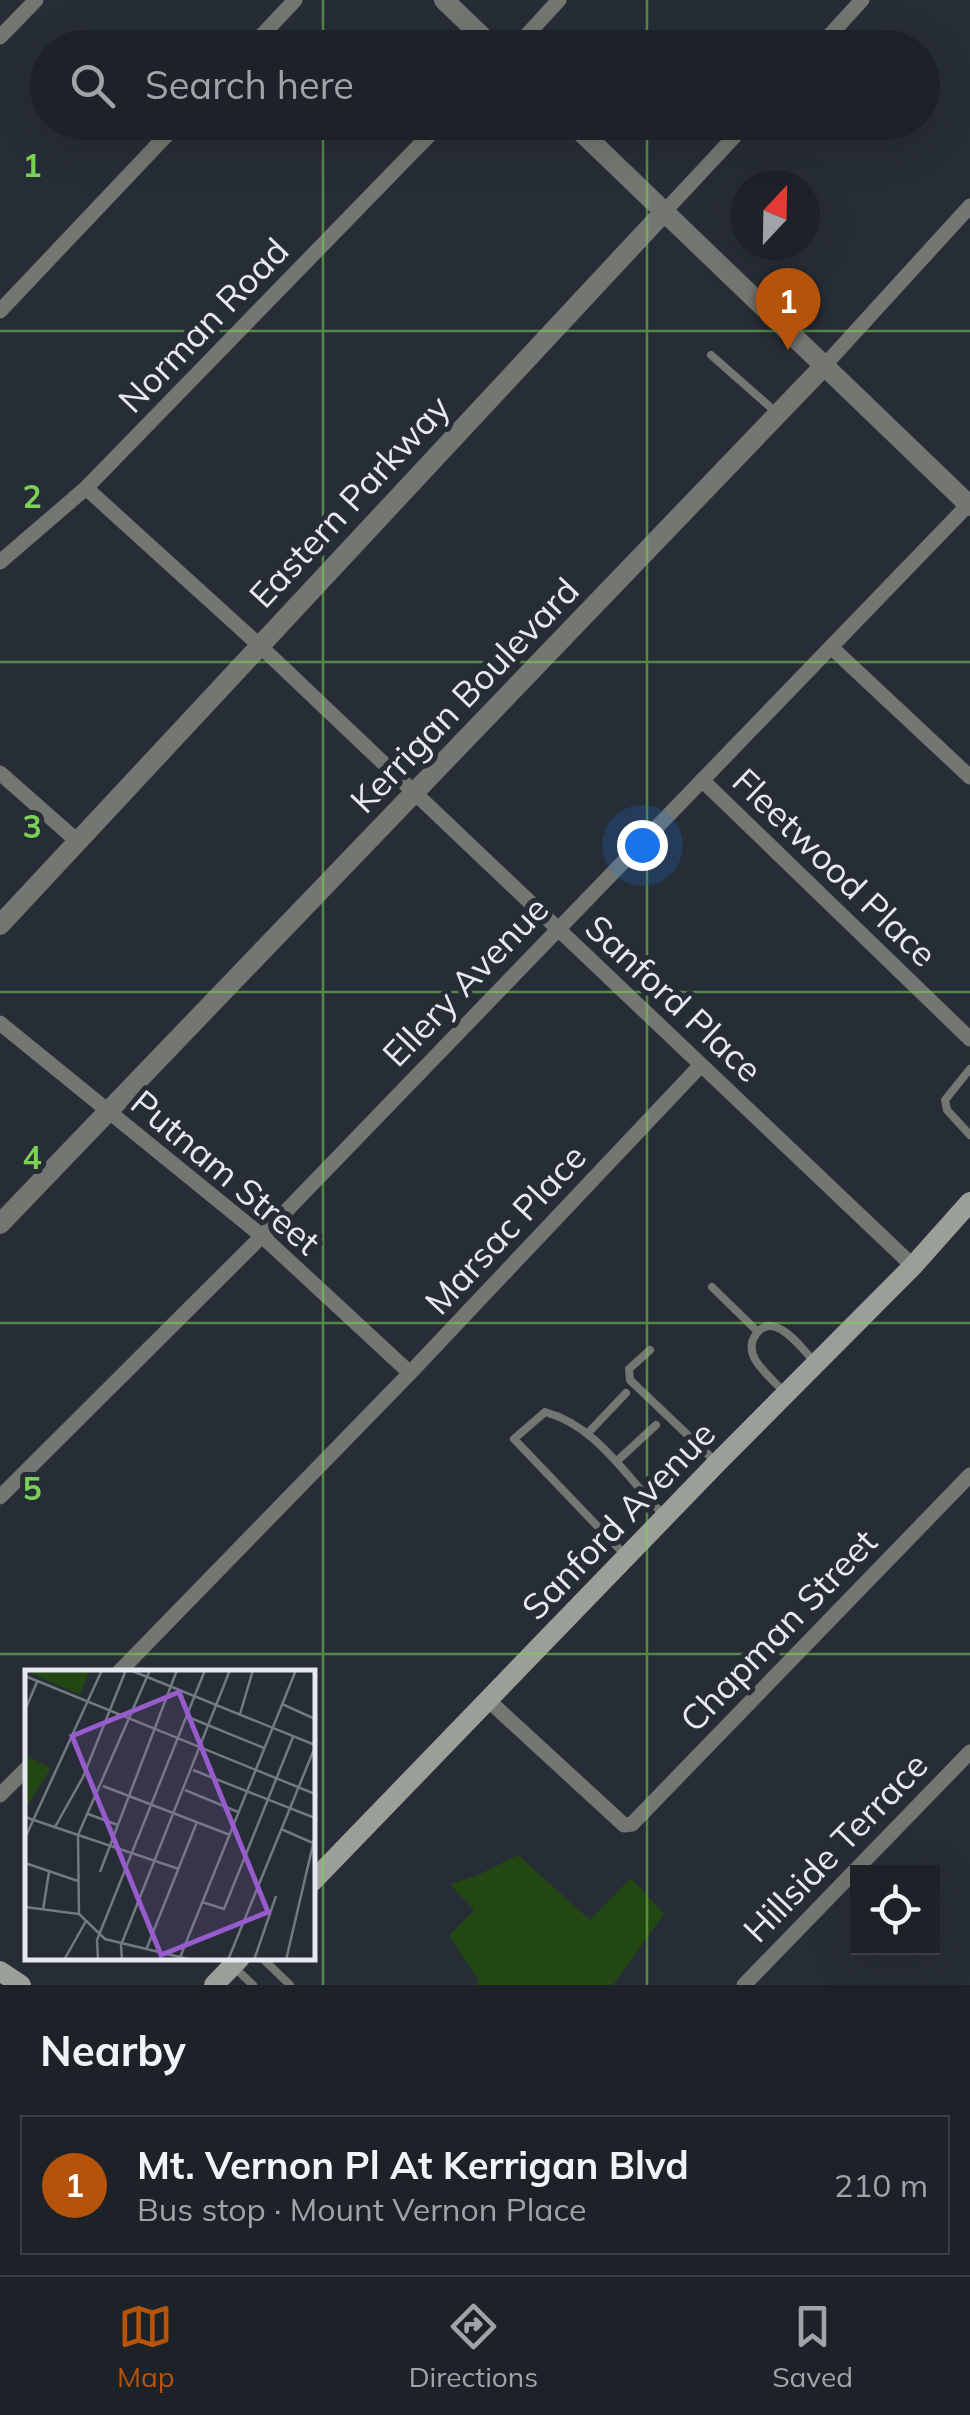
<!DOCTYPE html>
<meta charset="utf-8">
<style>
:root{--surface:#1d2228;--page:#2a2f34;--text:#f1f3f6;--muted:#a0a4a8;--line:#3b3f45;--accent:#b45309}
body{margin:0;font-family:Mulish,sans-serif;background:var(--page);color:var(--text)}
.controls{position:absolute;right:30px;bottom:30px;display:grid;overflow:hidden;border-radius:0px;box-shadow:0 10px 40px #0002}
.controls button{width:90px;height:90px;display:grid;place-items:center;padding:0;border:0;border-bottom:2px solid var(--line);background:var(--surface);color:var(--text);font:50px sans-serif}
.compass{position:absolute;left:730px;top:170px;width:90px;height:90px;border-radius:50%;background:var(--surface);box-shadow:0 10px 40px #0002;rotate:22deg}
.you{position:absolute;left:642px;top:845px;width:35px;height:35px;margin:-25px;border:8px solid #fff;border-radius:50%;background:#1a73e8;box-shadow:0 0 0 15px #1a73e833}
.badge{display:grid;place-items:center;width:65px;height:65px;border-radius:50%;background:var(--accent);color:#fff;font-size:32px;font-weight:700}
.pin{position:absolute;translate:-50% -82px;filter:drop-shadow(0 2px 5px #0008)}
.pin::after{content:'';position:absolute;top:52px;width:35px;height:30px;background:inherit;clip-path:polygon(0 0,100% 0,50% 100%)}
.list{margin:0;padding:0;list-style:none}
h2{display:flex;justify-content:space-between;align-items:center;height:130px;margin:0;padding:0 40px;font-size:42px}
h2 small{font-size:32px;font-weight:400;color:var(--muted)}
.list li{display:grid;grid-template-columns:65px 1fr auto;gap:30px;align-items:center;box-sizing:border-box;height:140px;margin:0 20px 20px;padding:0 20px;border:2px solid var(--line);border-radius:0px}
.list b{display:block;font-size:38px;white-space:nowrap}
.list p{margin:0;font-size:32px;white-space:nowrap;color:var(--muted)}
.list em{font-size:32px;font-style:normal;color:var(--muted)}
.icon{flex:none;width:55px;height:55px;fill:none;stroke:currentColor;stroke-width:2;stroke-linecap:round;stroke-linejoin:round}
.map{position:relative;flex:none;width:970px;height:1985px;overflow:hidden}
.search{position:absolute;background:var(--surface);box-shadow:0 10px 40px #0002;left:30px;right:30px;top:30px;height:110px;display:flex;align-items:center;gap:25px;box-sizing:border-box;padding:0 35px;border-radius:55px;color:var(--muted);font-size:38px}
.sheet{height:290px;background:var(--surface)}
nav{display:flex;justify-content:space-around;align-items:center;box-sizing:border-box;height:140px;border-top:2px solid var(--line);background:var(--surface);font-size:28px;color:var(--muted)}
nav a{display:grid;justify-items:center;gap:5px}
nav .on{color:var(--accent)}
.map>svg:first-child{display:block}
.green{fill:#234712}
.lines{fill:none;stroke-linecap:round;stroke-linejoin:round}
.service{stroke:#737671;stroke-width:8}
.minor{stroke:#737671;stroke-width:15}
.tertiary{stroke:#737671;stroke-width:20}
.secondary{stroke:#9aa098;stroke-width:20}
.grid{fill:none;stroke:#7bd156;stroke-width:2.5;stroke-opacity:0.55}
.labels{text-anchor:middle;dominant-baseline:central;stroke-width:10;stroke-linejoin:round;paint-order:stroke}
.street-label{font-size:35px;fill:#e6eaf0;stroke:#272d36}
.inset-road{fill:none;stroke:#737980;stroke-width:2.5}
.view{fill:#965ccb;fill-opacity:0.15;stroke:#965ccb;stroke-width:5}
.inset-edge{fill:none;stroke:#e6eaf0;stroke-width:5}
.grid-label{font-size:32px;text-anchor:middle;font-weight:bold;fill:#7bd156;stroke:#272d36;stroke-width:10;stroke-linejoin:round;paint-order:stroke}
</style>
<div class="map">
<svg width="970" height="1985" viewBox="0 0 970 1985">
<rect width="100%" height="100%" fill="#272d36"/>
<path class="green" d="M518,1855L590,1920L631,1878L664,1914L613,1985H476L479,1980L449,1936L474,1910L450,1884L478,1875Z"/>
<g class="lines">
<path class="service" d="M711,355L778,414
M970,1069L945,1100L947,1110L970,1135
M712,1287L758,1332
M650,1350L629,1369L630,1380L717,1463
M784,1392C770,1376 739,1355 757,1333C763,1326 770,1324 778,1328C791,1333 804,1351 814,1361
M588,1433L626,1393
M617,1461L656,1425
M626,1556L514,1439L545,1412C597,1426 626,1477 662,1513
M262,1958L290,1985
M236,1969L253,1985"/>
<path class="minor" d="M0,37L36,0
M250,48L295,0
M515,48L559,0
M818,48L862,0
M664,212L748,122
M0,311L179,122
M824,366L970,206
M86,488L259,645L913,1266
M0,562L86,488L442,122
M831,647L970,777
M0,773L76,840
M702,780L970,1039
M0,1023L262,1236L410,1373
M0,1497L262,1236L970,503
M119,1672L410,1373L701,1065
M488,1700L624,1825L632,1824L970,1475
M0,1795L28,1767
M744,1985L970,1752"/>
<path class="tertiary" d="M444,0L494,48
M571,122L970,506
M0,925L664,212
M0,1224L824,366"/>
<path class="secondary" d="M312,1882L717,1463L913,1266L970,1202
M0,1971L21,1985
M214,1985L240,1958"/>
</g>
<path class="grid" d="M323,0V48M647,0V48M323,122V1985M647,122V1985M0,331H970M0,662H970M0,992H970M0,1323H970M0,1654H970"/>
<g class="labels">
<g class="street-label">
<text transform="translate(203 325) rotate(-46)">Norman Road</text>
<text transform="translate(349 501) rotate(-47)">Eastern Parkway</text>
<text transform="translate(464 695) rotate(-46)">Kerrigan Boulevard</text>
<text transform="translate(835 867) rotate(44)">Fleetwood Place</text>
<text transform="translate(465 981) rotate(-46)">Ellery Avenue</text>
<text transform="translate(674 998) rotate(43)">Sanford Place</text>
<text transform="translate(226 1172) rotate(40)">Putnam Street</text>
<text transform="translate(505 1229) rotate(-47)">Marsac Place</text>
<text transform="translate(618 1520) rotate(-46)">Sanford Avenue</text>
<text transform="translate(778 1630) rotate(-46)">Chapman Street</text>
<text transform="translate(835 1847) rotate(-46)">Hillside Terrace</text>
</g>
</g>
<g transform="translate(25 1670)">
<rect width="290" height="290" fill="#272d36"/>
<path d="M0,0H65L55,25ZM2,86L26,98L0,139V90Z" fill="#234712"/>
<path class="inset-road" d="M105,0L290,75M125,0L53,165L154,199M0,6L290,124M257,34L290,49M0,40L12,12M215,44L228,0M163,47L239,78M168,100L290,148M78,116L205,165M160,120L213,142M63,144L93,155M0,147L53,165L54,244L80,269L167,290M30,157L58,107L101,0M256,159L288,173M0,168L77,0M0,193L53,211M75,202L152,0M177,232L199,239L268,67M0,237L54,244M18,240L24,202M121,280L172,152M39,290L61,251M73,290L72,270L180,0M97,290L96,275L205,0M154,290L271,0M203,290L290,77M229,290L251,226M261,290L290,166"/>
<path class="view" d="M154,22L243,242L136,285L47,66Z"/>
<rect width="290" height="290" class="inset-edge"/>
</g>
<g class="grid-label">
<text x="32" y="177">1</text>
<text x="32" y="508">2</text>
<text x="32" y="838">3</text>
<text x="32" y="1169">4</text>
<text x="32" y="1500">5</text>
</g>
</svg>
<div class="controls">
<button><svg class="icon" aria-label="locate" viewBox="0 0 24 24"><circle cx="12" cy="12" r="6"/><path d="M12 2v4M12 18v4M2 12h4M18 12h4"/></svg></button>
</div>
<svg class="compass" viewBox="-18 -18 36 36"><path d="M0-13l5 13h-10z" fill="#e53935"/><path d="M0 13l5-13h-10z" fill="#a0a4a8"/></svg>
<div class="you"></div>
<div class="pin badge" style="left:788px;top:350px">1</div>
<div class="search"><svg class="icon" aria-label="search" viewBox="0 0 24 24"><circle cx="10" cy="10" r="6"/><path d="M15 15l6 6"/></svg>Search here</div>
</div>
<section class="sheet">
<h2>Nearby<small></small></h2>
<ul class="list">
<li><span class="badge">1</span><div><b>Mt. Vernon Pl At Kerrigan Blvd</b><p>Bus stop · Mount Vernon Place</p></div><em>210 m</em></li>
</ul>
</section>
<nav>
<a class="on"><svg class="icon" aria-label="map" viewBox="0 0 24 24"><path d="M3 6l6-2 6 2 6-2v14l-6 2-6-2-6 2zM9 4v14M15 6v14"/></svg>Map</a>
<a><svg class="icon" aria-label="directions" viewBox="0 0 24 24"><path d="M12 3l9 9-9 9-9-9zM9 14v-3h6M13 9l2 2-2 2"/></svg>Directions</a>
<a><svg class="icon" aria-label="saved" viewBox="0 0 24 24"><path d="M7 4h10v16l-5-4-5 4z"/></svg>Saved</a>
</nav>
